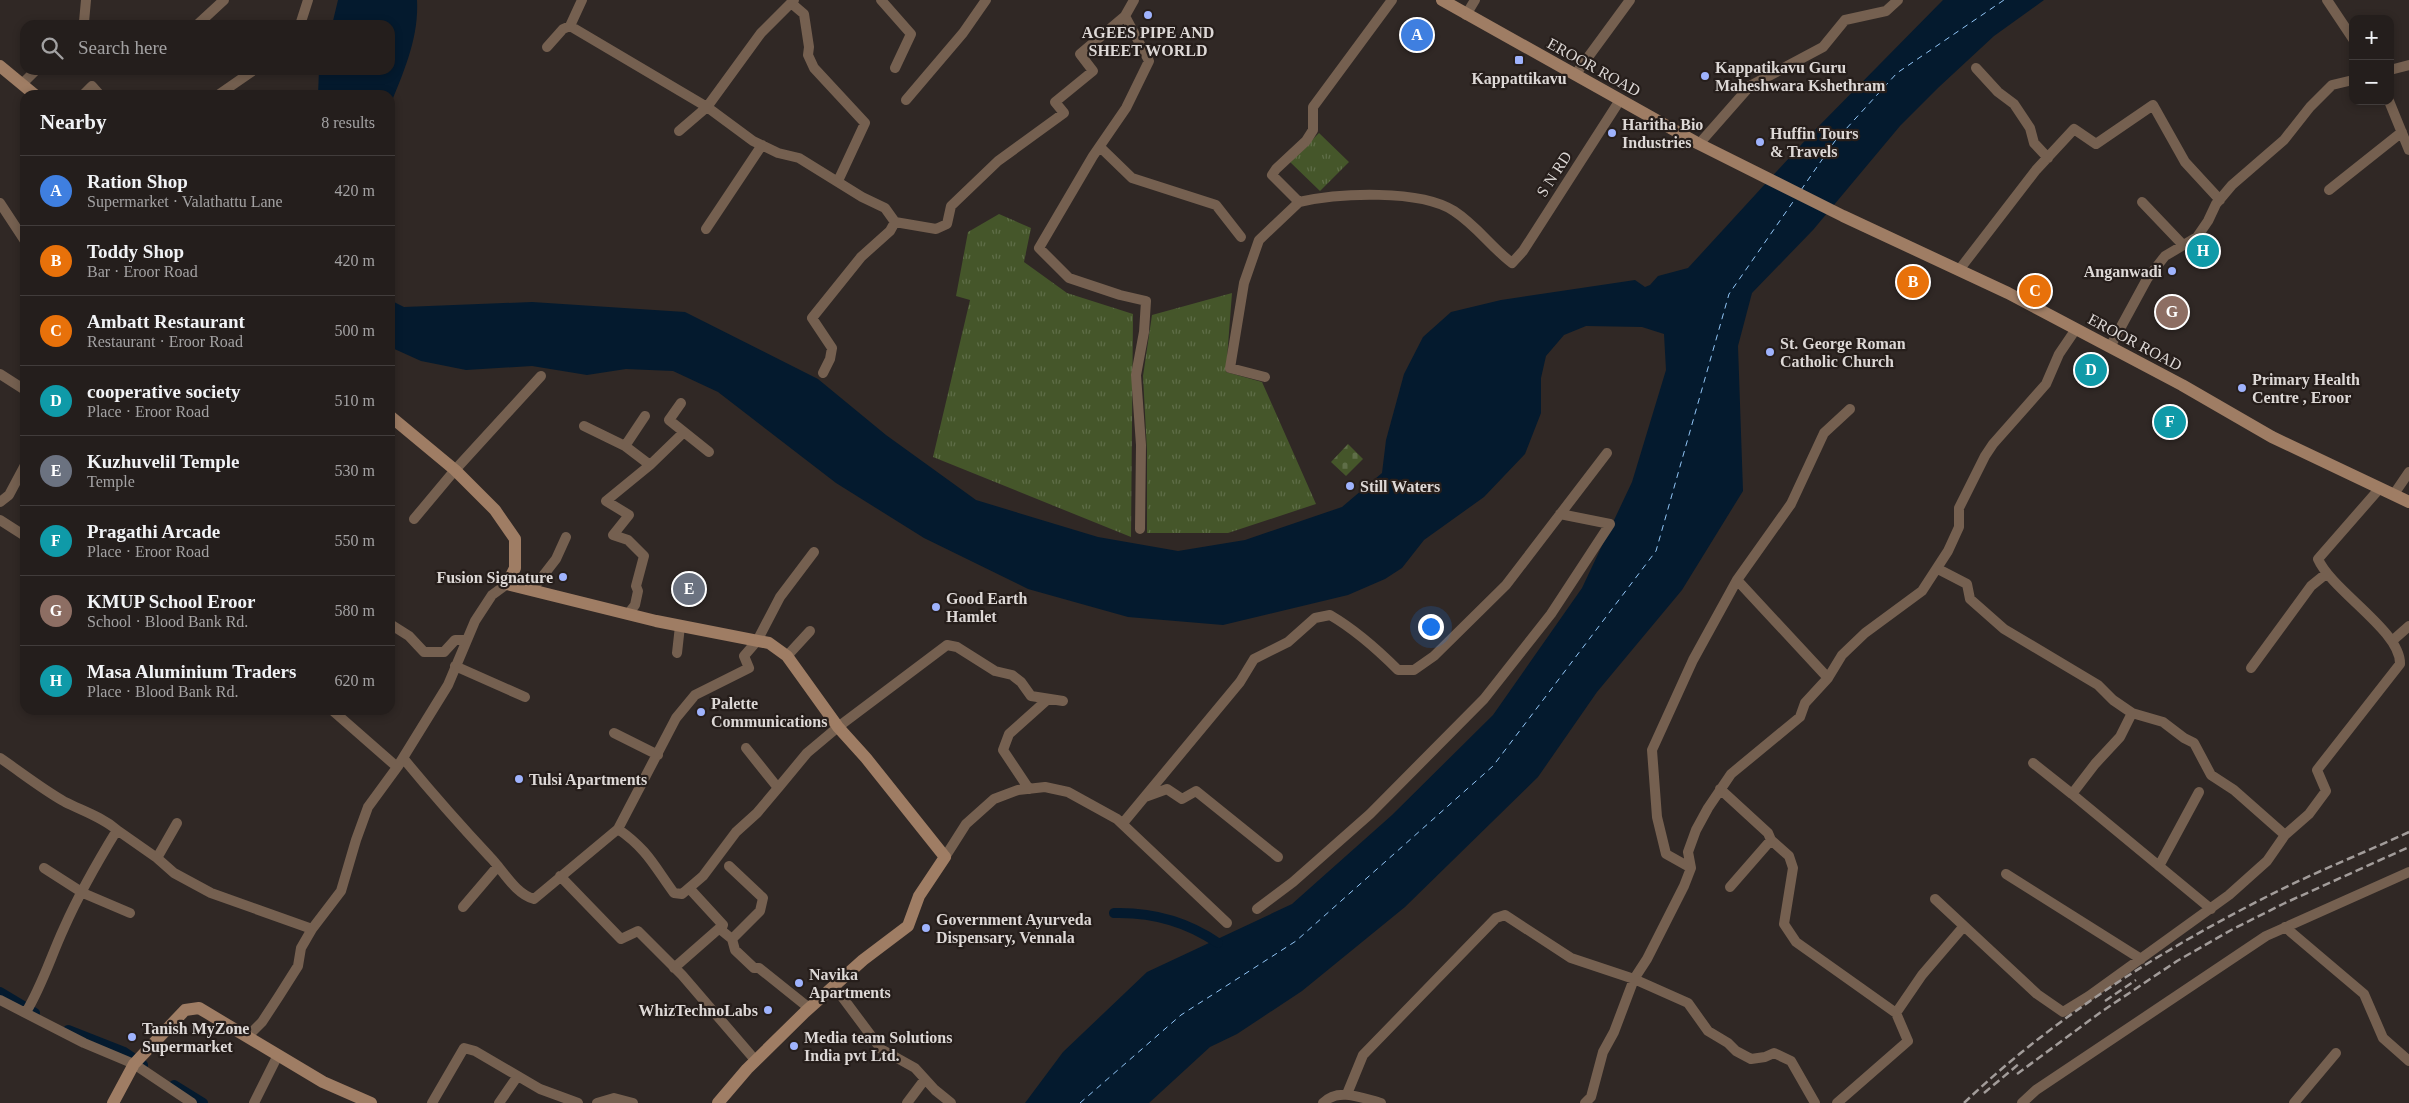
<!DOCTYPE html>
<meta charset="utf-8">
<style>
:root{--surface:#241e1c;--page:#302b29;--text:#f1f3f6;--muted:#a3a2a3;--line:#413c3b;--accent:#2563eb}
body{margin:0;font-family:"Times New Roman",serif;background:var(--page);color:var(--text)}
.controls{position:absolute;right:15px;top:15px;display:grid;overflow:hidden;border-radius:10px;box-shadow:0 2px 8px #0003}
.controls button{width:45px;height:45px;display:grid;place-items:center;padding:0;border:0;border-bottom:1px solid var(--line);background:var(--surface);color:var(--text);font:25px sans-serif}
.you{position:absolute;left:1430px;top:626px;width:18px;height:18px;margin:-12px;border:4px solid #fff;border-radius:50%;background:#1a73e8;box-shadow:0 0 0 8px #1a73e833}
.badge{display:grid;place-items:center;width:32px;height:32px;border-radius:50%;background:var(--accent);color:#fff;font-size:16px;font-weight:700}
.pin{position:absolute;translate:-50% -50%;border:2px solid #fff;box-shadow:0 1px 5px #0006}
.list{margin:0;padding:0;list-style:none}
h2{display:flex;justify-content:space-between;align-items:center;height:65px;margin:0;padding:0 20px;font-size:21px}
h2 small{font-size:16px;font-weight:400;color:var(--muted)}
.list li{display:grid;grid-template-columns:32px 1fr auto;gap:15px;align-items:center;box-sizing:border-box;height:70px;padding:0 20px;border-top:1px solid var(--line)}
.list b{display:block;font-size:19px;white-space:nowrap}
.list p{margin:0;font-size:16px;white-space:nowrap;color:var(--muted)}
.list em{font-size:16px;font-style:normal;color:var(--muted)}
.icon{flex:none;width:28px;height:28px;fill:none;stroke:currentColor;stroke-width:2;stroke-linecap:round;stroke-linejoin:round}
.map{position:relative;flex:none;width:2409px;height:1103px;overflow:hidden}
.search{position:absolute;background:var(--surface);box-shadow:0 2px 8px #0003;left:20px;top:20px;width:375px;height:55px;display:flex;align-items:center;gap:12px;box-sizing:border-box;padding:0 18px;border-radius:15px;color:var(--muted);font-size:19px}
.panel{position:absolute;background:var(--surface);box-shadow:0 2px 8px #0003;left:20px;top:90px;width:375px;height:625px;border-radius:15px}
.map>svg:first-child{display:block}
.grass{fill:url(#grass-tufts)}
.cemetery{fill:url(#cemetery-stones)}
.water{fill:#041a2e}
.lines{fill:none;stroke-linecap:round;stroke-linejoin:round}
.canal{stroke:#041a2e;stroke-width:10}
.ferry{stroke:#92c6f7;stroke-width:1;stroke-dasharray:6 5;stroke-linecap:butt}
.street{stroke:#756050;stroke-width:10}
.secondary{stroke:#9f7d64;stroke-width:12}
.rail{stroke:#a29c9a;stroke-width:2.5;stroke-dasharray:8 4;stroke-linecap:butt}
.poi-dot{fill:#9fb3fd;stroke:#261e1b;stroke-width:2}
.labels{text-anchor:middle;dominant-baseline:central;stroke-width:4.5;stroke-linejoin:round;paint-order:stroke}
.poi-label{font-size:16px;font-weight:bold;fill:#ddd8d6;stroke:#261e1b;text-anchor:start}
.street-label{font-size:16px;fill:#ddd8d6;stroke:#261e1b}
</style>
<div class="map">
<svg width="2409" height="1103" viewBox="0 0 2409 1103">
<defs>
<pattern id="grass-tufts" width="24" height="20" patternUnits="userSpaceOnUse" patternTransform="scale(1.25)"><rect width="24" height="20" fill="#45562a"/><path d="M3 7l-1-3M5 7V3M7 7l1-3M15 17l-1-3M17 17v-4M19 17l1-3" fill="none" stroke="#5f6e48"/></pattern>
<pattern id="cemetery-stones" width="16" height="16" patternUnits="userSpaceOnUse" patternTransform="scale(1.25)"><rect width="16" height="16" fill="#45562a"/><path d="M2 7V4a2 2 0 0 1 4 0v3zM10 15v-3a2 2 0 0 1 4 0v3z" fill="#5f6e48"/></pattern>
</defs>
<rect width="100%" height="100%" fill="#302825"/>
<path class="grass" d="M1319,133L1349,162L1320,191L1290,162Z
M999,214L1031,228L1024,262L1067,293L1133,314L1131,537L933,457L970,300L956,296L968,232Z
M1232,293L1226,372L1262,382L1316,504L1228,533H1147V451L1143,376L1152,315Z"/>
<path class="cemetery" d="M1348,444L1363,459L1346,476L1331,462Z"/>
<path class="water" d="M338,0H417C419,38 404,71 390,106V95H318L319,70H390V25H332Z
M1943,0H2044L1994,36L1939,87L1900,126L1813,230L1752,293L1738,346L1743,491L1682,590L1597,692L1538,777L1405,907L1302,991L1237,1034L1210,1047L1149,1103H1025L1063,1052L1147,972L1292,904L1392,815L1493,715L1582,588L1632,482L1666,370L1664,334L1642,327L1586,326L1564,335L1546,356L1541,378V413L1525,454L1484,497L1424,540L1402,568L1385,579L1348,595L1223,625L1128,617L1028,589L924,538L836,483L718,392L673,371L626,369L587,375L532,366L466,370L421,361L390,347V300L404,307L532,302L685,312L818,379L886,435L976,500L1098,537L1178,551L1245,540L1342,507L1382,473L1386,440L1404,374L1423,337L1451,312L1501,300L1635,280L1645,287L1650,285L1658,276L1688,268L1812,133Z"/>
<g class="lines">
<path class="canal" d="M1114,913C1152,912 1186,921 1218,943
M0,992L35,1013
M68,1030L124,1052L143,1065
M174,1085L203,1103"/>
<path class="ferry" d="M1801,190L1835,141L1897,73L2004,0
M1080,1103L1181,1015L1296,941L1493,766L1656,551L1729,294L1795,199"/>
<path class="street" d="M794,0L761,33L707,107L753,141L778,153L799,158L862,197L885,208L895,222L890,231L861,257L812,318L832,348L830,359L823,373
M881,0L911,34L895,68
M1134,0L1125,16L1149,61L1126,108L1093,156L1039,248L1069,278L1120,295L1146,301L1144,332L1136,375L1141,445L1140,529
M1392,0L1313,107V130L1306,141L1276,169L1272,175L1299,202C1339,193 1420,189 1454,211C1477,226 1491,247 1512,263L1523,251L1620,100
M2327,0L2353,39
M791,3L804,14L809,47L808,55L814,68L865,123L838,181
M1466,15L1475,0
M81,25L84,22L86,0
M197,25L224,0
M300,25L308,0
M570,26L582,0
M547,47L563,29L570,26L707,107L679,131
M1976,68L1998,92L2014,104L2030,128L2034,143L2048,158
M2390,70L2409,65
M1575,75L1630,0
M22,84L36,70
M83,95L92,86L100,95
M218,95L254,70
M906,100L963,33L986,0
M2389,101L2409,150
M1699,144L1750,86L1823,47L1845,20L1886,11L1898,0
M1100,147L1132,178L1216,205L1241,237
M2329,190L2402,132
M2142,202L2183,245
M0,203L25,241
M895,222L936,229L947,224L951,206L998,161L1064,113L1055,102L1093,71L1080,54L1125,16
M706,229L762,145
M1959,270L2036,170L2074,129L2096,144L2153,105L2185,162L2220,200
M2110,347L2147,279L2165,256L2197,237L2208,221L2216,204L2232,185L2284,140L2310,107L2332,85L2353,80
M0,374L25,390
M1265,377L1230,368L1244,283L1259,240L1299,202
M681,403L669,420L709,452
M584,426L625,446
M650,465L684,432
M2394,494L2409,472
M0,502L9,495L25,465
M414,519L455,470L541,376
M0,520L25,536
M1938,569L1967,584L1970,599L2004,629L2098,685L2113,700L2132,713L2163,722L2184,738L2194,743L2211,775L2234,790L2285,835
M1737,580L1828,678
M532,590L556,559L566,537
M628,614L635,605L638,591L636,586L644,556L628,540L613,535L629,515L606,501L650,465L625,446L645,416
M390,624L409,636L424,652H444L455,640H466
M2392,641L2409,626
M677,653L680,626
M787,656L810,631
M455,666L525,697
M2251,668L2311,586L2327,573
M332,710L397,767
M2132,713L2120,737L2095,764L2072,794L2211,909
M614,733L658,755
M0,758C22,773 42,789 65,802C83,811 102,817 117,830
M403,758C431,792 460,825 490,857C503,870 515,894 534,899L618,829L676,718L695,695L749,668L744,656L757,641L780,597L814,552
M2033,763L2072,794
M778,788L807,753L838,727L947,645L957,647L995,671L1012,675L1021,682L1031,696L1063,701
M1029,789L1003,750L1009,734L1047,700
M1720,789L1768,833L1771,840L1730,887
M1145,797L1167,789L1182,799L1196,791L1278,857
M1123,823L1240,682L1254,659L1288,642L1315,618L1330,615C1354,629 1378,650 1398,670H1414L1434,656L1506,585L1607,453
M618,829C648,850 654,866 674,893L682,894L703,876L736,832L757,813L778,788L746,748
M1771,840L1789,856L1793,868L1784,924L1796,942L1896,1013L1908,1041L1837,1103
M945,857L966,824L994,799L1018,790L1045,787L1068,792L1117,819L1227,923
M157,858L174,873L211,893L312,929
M2159,866L2199,792
M44,868L83,893L130,913
M1691,868L1666,854L1657,817L1652,750L1693,660L1737,580L1791,504L1824,433L1850,409
M2006,874L2141,959
M560,876L621,939L638,931L682,975L756,1061
M689,888L723,925L721,930L732,939L760,911L763,898L729,866
M1935,899L2037,994L2063,1012L2089,996L2229,895L2267,861L2285,835L2309,814L2326,791L2317,770L2400,664C2401,631 2332,591 2318,559L2380,488
M463,907L498,866
M1257,909L1293,882L1370,814L1484,699L1551,614L1610,524L1560,514
M2285,927L2364,994L2383,1038L2409,1061
M732,939L735,950L754,968H759L809,1008
M674,968L723,925
M834,986L881,1049L915,1068L935,1090L951,1103
M0,1000L84,1043L134,1064L192,1103
M26,1012C42,986 51,956 64,928C79,894 98,861 117,830L157,858L177,823
M1896,1013L1922,975L1964,926
M247,1037L262,1022L279,996L298,966L301,948L312,929L341,891L356,840L368,807L398,766L448,685L475,621L492,595L507,584
M1347,1094L1363,1055L1496,918L1505,915L1571,958L1634,979L1688,1003L1708,1031L1728,1043L1736,1051L1751,1059L1765,1057L1774,1053L1791,1061L1815,1103
M254,1103L278,1055
M432,1103L464,1048L475,1051L540,1089L578,1103
M499,1103L517,1077
M597,1103L614,1098L633,1103
M907,1103L925,1079
M1323,1103C1338,1087 1362,1098 1381,1103
M1585,1103L1591,1097L1603,1052L1614,1032L1634,979L1647,959L1684,886L1691,868L1688,852L1696,830L1708,808L1731,774L1800,717L1805,703L1828,678L1842,655L1865,633L1922,591L1948,551L1959,527V508L1985,456L1993,444L2046,384L2059,354L2076,329
M2022,1103L2036,1090L2266,936L2409,872
M2294,1103L2336,1053"/>
<path class="secondary" d="M1442,0L1699,144L1843,216L2008,293L2182,385L2272,437L2409,502
M0,66L35,95
M390,416L455,470L495,510L515,539V568L507,584L656,621L769,643L787,656L838,727L866,758L945,857L919,896L908,926L863,960L805,1012L747,1069L718,1103
M113,1103L134,1064L185,1010L199,1008L323,1082L371,1103"/>
<path class="rail" d="M2105,1001L2136,980
M2017,1074L2101,1012L2177,961L2233,929L2285,903L2409,847
M1984,1093L2020,1063
M1964,1103C2055,1016 2166,947 2278,891C2320,870 2366,852 2409,832"/>
</g>
<g class="poi-dot">
<circle cx="1148" cy="15" r="5"/>
<rect x="1514" y="55" width="10" height="10" rx="2.5"/>
<circle cx="1705" cy="76" r="5"/>
<circle cx="1612" cy="133" r="5"/>
<circle cx="1760" cy="142" r="5"/>
<circle cx="2172" cy="271" r="5"/>
<circle cx="1770" cy="352" r="5"/>
<circle cx="2242" cy="388" r="5"/>
<circle cx="1350" cy="486" r="5"/>
<circle cx="563" cy="577" r="5"/>
<circle cx="936" cy="607" r="5"/>
<circle cx="701" cy="712" r="5"/>
<circle cx="519" cy="779" r="5"/>
<circle cx="926" cy="928" r="5"/>
<circle cx="799" cy="983" r="5"/>
<circle cx="768" cy="1010" r="5"/>
<circle cx="132" cy="1037" r="5"/>
<circle cx="794" cy="1046" r="5"/>
</g>
<g class="labels">
<g class="poi-label">
<text x="1148" y="32" text-anchor="middle">AGEES PIPE AND<tspan x="1148" dy="18">SHEET WORLD</tspan></text>
<text x="1715" y="67">Kappatikavu Guru<tspan x="1715" dy="18">Maheshwara Kshethram</tspan></text>
<text x="1519" y="78" text-anchor="middle">Kappattikavu</text>
<text x="1622" y="124">Haritha Bio<tspan x="1622" dy="18">Industries</tspan></text>
<text x="1770" y="133">Huffin Tours<tspan x="1770" dy="18">&amp; Travels</tspan></text>
<text x="2162" y="271" text-anchor="end">Anganwadi</text>
<text x="1780" y="343">St. George Roman<tspan x="1780" dy="18">Catholic Church</tspan></text>
<text x="2252" y="379">Primary Health<tspan x="2252" dy="18">Centre , Eroor</tspan></text>
<text x="1360" y="486">Still Waters</text>
<text x="553" y="577" text-anchor="end">Fusion Signature</text>
<text x="946" y="598">Good Earth<tspan x="946" dy="18">Hamlet</tspan></text>
<text x="711" y="703">Palette<tspan x="711" dy="18">Communications</tspan></text>
<text x="529" y="779">Tulsi Apartments</text>
<text x="936" y="919">Government Ayurveda<tspan x="936" dy="18">Dispensary, Vennala</tspan></text>
<text x="809" y="974">Navika<tspan x="809" dy="18">Apartments</tspan></text>
<text x="758" y="1010" text-anchor="end">WhizTechnoLabs</text>
<text x="142" y="1028">Tanish MyZone<tspan x="142" dy="18">Supermarket</tspan></text>
<text x="804" y="1037">Media team Solutions<tspan x="804" dy="18">India pvt Ltd.</tspan></text>
</g>
<g class="street-label">
<text transform="translate(1594 67) rotate(29)">EROOR ROAD</text>
<text transform="translate(1554 174) rotate(-57)">S N RD</text>
<text transform="translate(2135 342) rotate(28)">EROOR ROAD</text>
</g>
</g>
</svg>
<div class="controls">
<button>+</button>
<button>−</button>
</div>
<div class="you"></div>
<div class="pin badge" style="left:1417px;top:35px;background:#3f7fe0">A</div>
<div class="pin badge" style="left:1913px;top:282px;background:#e8710a">B</div>
<div class="pin badge" style="left:2035px;top:291px;background:#e8710a">C</div>
<div class="pin badge" style="left:2091px;top:370px;background:#0f9aa8">D</div>
<div class="pin badge" style="left:689px;top:589px;background:#6b7280">E</div>
<div class="pin badge" style="left:2170px;top:422px;background:#0f9aa8">F</div>
<div class="pin badge" style="left:2172px;top:312px;background:#8d6e63">G</div>
<div class="pin badge" style="left:2203px;top:251px;background:#0f9aa8">H</div>
<div class="search"><svg class="icon" aria-label="search" viewBox="0 0 24 24"><circle cx="10" cy="10" r="6"/><path d="M15 15l6 6"/></svg>Search here</div>
<section class="panel">
<h2>Nearby<small>8 results</small></h2>
<ul class="list">
<li><span class="badge" style="background:#3f7fe0">A</span><div><b>Ration Shop</b><p>Supermarket · Valathattu Lane</p></div><em>420 m</em></li>
<li><span class="badge" style="background:#e8710a">B</span><div><b>Toddy Shop</b><p>Bar · Eroor Road</p></div><em>420 m</em></li>
<li><span class="badge" style="background:#e8710a">C</span><div><b>Ambatt Restaurant</b><p>Restaurant · Eroor Road</p></div><em>500 m</em></li>
<li><span class="badge" style="background:#0f9aa8">D</span><div><b>cooperative society</b><p>Place · Eroor Road</p></div><em>510 m</em></li>
<li><span class="badge" style="background:#6b7280">E</span><div><b>Kuzhuvelil Temple</b><p>Temple</p></div><em>530 m</em></li>
<li><span class="badge" style="background:#0f9aa8">F</span><div><b>Pragathi Arcade</b><p>Place · Eroor Road</p></div><em>550 m</em></li>
<li><span class="badge" style="background:#8d6e63">G</span><div><b>KMUP School Eroor</b><p>School · Blood Bank Rd.</p></div><em>580 m</em></li>
<li><span class="badge" style="background:#0f9aa8">H</span><div><b>Masa Aluminium Traders</b><p>Place · Blood Bank Rd.</p></div><em>620 m</em></li>
</ul>
</section>
</div>
